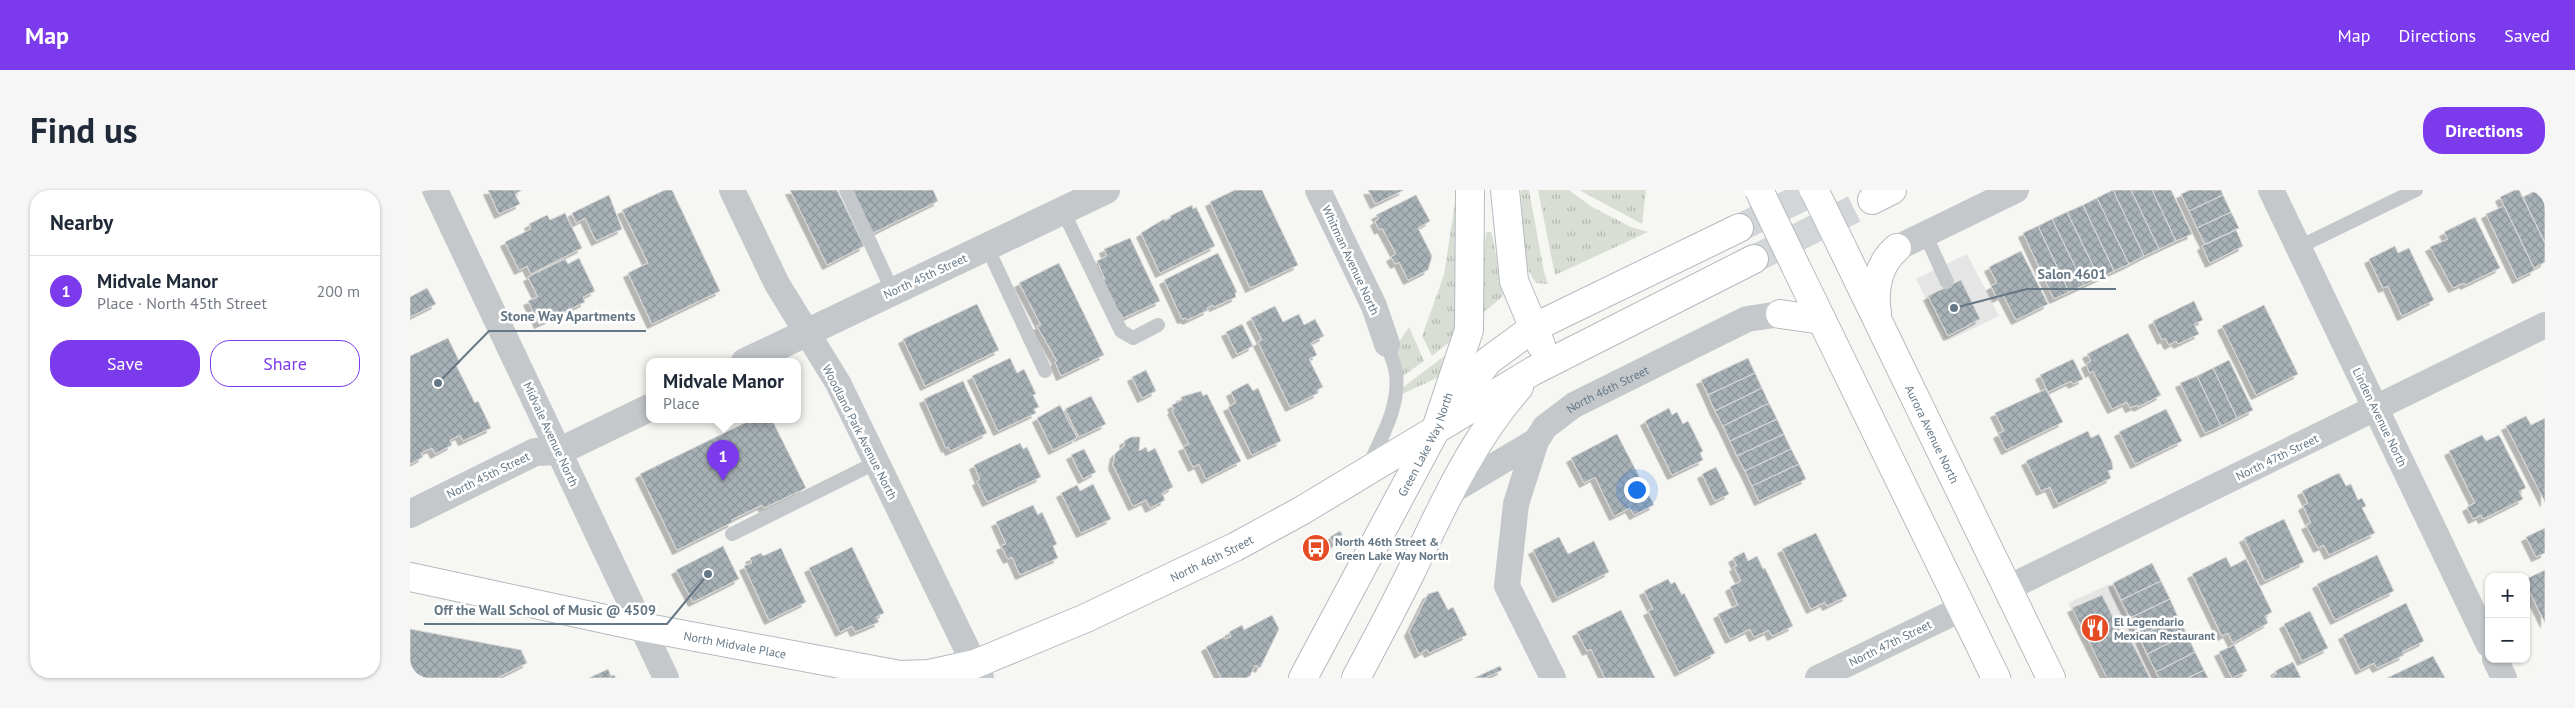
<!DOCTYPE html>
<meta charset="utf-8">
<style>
:root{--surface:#fff;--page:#f6f6f7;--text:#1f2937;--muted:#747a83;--line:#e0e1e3;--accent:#7c3aed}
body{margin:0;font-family:"PT Sans",sans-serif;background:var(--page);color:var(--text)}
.controls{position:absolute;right:15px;bottom:15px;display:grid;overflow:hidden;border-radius:10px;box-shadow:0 1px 4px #0004}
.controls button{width:45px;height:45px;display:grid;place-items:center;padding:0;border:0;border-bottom:1px solid var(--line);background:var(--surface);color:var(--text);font:25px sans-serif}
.you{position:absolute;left:1226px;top:299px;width:18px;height:18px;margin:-12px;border:4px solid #fff;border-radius:50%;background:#1a73e8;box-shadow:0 0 0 8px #1a73e833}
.badge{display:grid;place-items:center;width:32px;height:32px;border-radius:50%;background:var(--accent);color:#fff;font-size:16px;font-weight:700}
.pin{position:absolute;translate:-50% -41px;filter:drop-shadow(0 1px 2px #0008)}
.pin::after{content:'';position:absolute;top:26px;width:18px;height:15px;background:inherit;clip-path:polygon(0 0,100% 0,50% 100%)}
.popup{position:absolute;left:236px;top:168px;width:155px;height:65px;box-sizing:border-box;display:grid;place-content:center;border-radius:10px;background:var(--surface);filter:drop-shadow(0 1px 4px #0005);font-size:16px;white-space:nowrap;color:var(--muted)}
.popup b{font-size:19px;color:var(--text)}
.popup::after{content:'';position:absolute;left:50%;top:100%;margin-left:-10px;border:10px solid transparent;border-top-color:var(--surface)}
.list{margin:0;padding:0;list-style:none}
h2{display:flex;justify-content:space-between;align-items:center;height:65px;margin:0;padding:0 20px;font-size:21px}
h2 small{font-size:16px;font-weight:400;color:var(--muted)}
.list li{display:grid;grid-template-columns:32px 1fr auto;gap:15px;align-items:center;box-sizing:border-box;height:70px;padding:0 20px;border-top:1px solid var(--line)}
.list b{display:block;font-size:19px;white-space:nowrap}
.list p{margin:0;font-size:16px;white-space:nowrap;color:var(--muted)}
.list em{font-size:16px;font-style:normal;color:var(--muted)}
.actions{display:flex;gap:10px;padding:15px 20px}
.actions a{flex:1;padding:11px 0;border:1px solid var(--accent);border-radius:20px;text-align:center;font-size:18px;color:var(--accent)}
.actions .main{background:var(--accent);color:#fff}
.map{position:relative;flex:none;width:2135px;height:488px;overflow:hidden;border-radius:20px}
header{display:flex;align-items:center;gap:30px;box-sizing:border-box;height:70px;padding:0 25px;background:var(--accent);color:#fff}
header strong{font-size:24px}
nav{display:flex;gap:28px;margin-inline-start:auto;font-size:18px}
.intro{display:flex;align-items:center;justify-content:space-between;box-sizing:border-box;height:120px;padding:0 30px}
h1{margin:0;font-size:35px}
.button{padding:12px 22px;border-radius:20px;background:var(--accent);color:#fff;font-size:18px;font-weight:700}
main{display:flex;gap:30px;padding:0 30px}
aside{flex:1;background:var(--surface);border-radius:20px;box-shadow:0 1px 4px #0004}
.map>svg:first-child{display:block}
.built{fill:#e4e5e4}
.grass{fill:url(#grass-tufts)}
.building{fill:url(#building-cross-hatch);stroke:#d8d8d6;filter:url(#shadow)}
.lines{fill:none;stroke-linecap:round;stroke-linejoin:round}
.secondary-tunnel{stroke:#d2d6d8;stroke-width:28;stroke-dasharray:28 14;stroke-linecap:butt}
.secondary-casing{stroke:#b4babe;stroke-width:30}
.trunk-casing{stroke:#b7babd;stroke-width:30}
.service{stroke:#c4c8cb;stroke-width:14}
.minor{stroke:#c4c8cb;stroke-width:26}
.tertiary{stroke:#c4c8cb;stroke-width:28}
.secondary{stroke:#fff;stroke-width:28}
.trunk{stroke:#fff;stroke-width:28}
.trunk-bridge-casing{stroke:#b7babd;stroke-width:30;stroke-linecap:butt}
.trunk-bridge{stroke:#fff;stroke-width:28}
.labels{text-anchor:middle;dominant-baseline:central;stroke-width:5;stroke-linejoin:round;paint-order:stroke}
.street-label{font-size:12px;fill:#657785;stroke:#fff}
.poi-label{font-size:12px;font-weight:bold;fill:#657785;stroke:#fff;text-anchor:start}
.leader{fill:none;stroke:#657785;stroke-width:2}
.callout-dot{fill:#657785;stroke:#fff;stroke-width:2}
.callout-label{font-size:14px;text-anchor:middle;font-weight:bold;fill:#657785;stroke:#fff;stroke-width:5;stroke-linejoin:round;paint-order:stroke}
</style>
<header>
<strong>Map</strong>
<nav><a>Map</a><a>Directions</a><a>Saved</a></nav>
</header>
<div class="intro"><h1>Find us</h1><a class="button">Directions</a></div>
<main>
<aside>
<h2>Nearby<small></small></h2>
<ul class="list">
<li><span class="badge">1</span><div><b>Midvale Manor</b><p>Place · North 45th Street</p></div><em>200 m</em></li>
</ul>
<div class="actions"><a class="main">Save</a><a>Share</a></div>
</aside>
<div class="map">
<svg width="2135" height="488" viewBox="0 0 2135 488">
<defs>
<pattern id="grass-tufts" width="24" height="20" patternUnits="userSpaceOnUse" patternTransform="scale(1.25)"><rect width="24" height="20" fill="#d8ded4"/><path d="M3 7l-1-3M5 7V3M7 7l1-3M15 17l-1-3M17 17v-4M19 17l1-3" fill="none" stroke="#b3b9b2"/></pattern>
<pattern id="building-cross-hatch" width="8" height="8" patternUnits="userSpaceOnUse" patternTransform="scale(1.25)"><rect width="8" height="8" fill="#a8b1b6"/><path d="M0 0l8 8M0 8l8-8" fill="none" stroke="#8c959a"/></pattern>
<filter id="shadow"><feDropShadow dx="-4.5" dy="4.5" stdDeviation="0" flood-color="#0004"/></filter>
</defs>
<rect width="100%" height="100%" fill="#f6f6f3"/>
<path class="built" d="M1557,64L1589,126L1537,151L1506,89Z
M1700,394L1748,488H1695L1658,413Z"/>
<path class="grass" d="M1111,0H1119L1134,82L1138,94L1126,93L1114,74Z
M1128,0H1159L1182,17L1221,37L1238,42L1145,85Z
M1169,0H1236L1232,34Z
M1046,6L1050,144L1022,166L1012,146L1034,85Z
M1078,42H1081L1083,48L1093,106L1073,123L1071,86L1076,43Z
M999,137L1014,171L993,186C985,160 983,160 999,137Z
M1049,155L1029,187L992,204V198Z"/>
<path class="building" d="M78,0H112L105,4L110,14L89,24Z
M255,0H262L310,101L242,134L218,83L238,73L212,20Z
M380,0H427L454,56L417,75Z
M442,0H523L528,11L463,43Z
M825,0H852L888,75L840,98L800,12Z
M958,0H994L965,14Z
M1703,0L1734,66L1719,74L1687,8Z
M1703,0H1721L1749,59L1734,66Z
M1721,0H1742L1766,51L1749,59Z
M1742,0H1761L1782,44L1766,51Z
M1780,0H1811L1813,5L1779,21L1771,4Z
M2105,0H2109L2135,53V72L2124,78L2090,7Z
M2127,0H2132L2135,6V53L2113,7Z
M199,5L212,39L186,51L175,28L166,33L162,23Z
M1006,5L1020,31L1008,38L1022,66L1018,80L998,90L989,72L985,74L981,67L986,64L972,38L969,40L965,31L969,29L966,25Z
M1813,5L1821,22L1787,38L1779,21Z
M1687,8L1719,74L1704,81L1673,15Z
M782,15L783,19L786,17L805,56L750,83L731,43L754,29L755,31L761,28L760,26Z
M1673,15L1704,81L1689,88L1657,22Z
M2094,16L2125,80L2107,89L2076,24Z
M1657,22L1689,88L1674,95L1642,29Z
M1821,22L1829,38L1795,54L1787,38Z
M155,23L172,58L121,84L117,76L109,80L95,52L121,39L119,34L137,25L140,30Z
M2065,27L2090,78L2055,95L2054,93L2043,98L2020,57L2038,49L2034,42Z
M1642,29L1674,95L1659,102L1628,36Z
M1628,36L1659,102L1644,109L1613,43Z
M1826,40L1833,56L1800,73L1792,56Z
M720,48L750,111L713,128L709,121L701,117L693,89H695L687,71L697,66L694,59Z
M1985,56L1988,63L1999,58L2024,110L1992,126L1978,96L1973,98L1959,69Z
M1611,61L1638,114L1606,130L1593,105L1587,108L1581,96L1587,93L1579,77Z
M808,63L827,102L825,103L826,107L804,117L803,115L797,118L798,120L777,130L776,128L772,129L754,90Z
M169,68L185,101L173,107L175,112L129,134L118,111L128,107L118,87L155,69L158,74Z
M649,73L694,165L651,186L645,172L647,171L627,136L631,135L609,93Z
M1551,90L1570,129L1538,146L1518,106Z
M17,98L26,114L0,127V107Z
M1784,111L1793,130L1784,134L1789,144L1768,154L1766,151L1759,155L1755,148L1752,150L1743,131Z
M567,114L589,160L515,196L493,149Z
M1854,115L1888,184L1846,205L1812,136Z
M865,116L873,132L889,124L894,135L905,129L914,146L901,153L907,165L899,169L913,197L907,200L908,203L880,217L848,152L852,150L841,128Z
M832,134L843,156L827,164L816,142Z
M1718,143L1751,205L1728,217L1727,215L1720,218L1717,212L1702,219L1683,181L1680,183L1676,174L1681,171L1677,164Z
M38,148L50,173L46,175L65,213L68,211L81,238L53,251L50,245L40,250L42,255L25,264L22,258L11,263L13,267L0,274V166Z
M600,168L607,183L614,179L626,204L623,205L629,217L624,219L626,223L588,241L562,186Z
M1338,168L1345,183L1298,205L1291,190Z
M1663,169L1673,189L1663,194L1661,191L1638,202L1630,185Z
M1819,170L1843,220L1827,228L1803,178Z
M1803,178L1827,228L1811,236L1787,186Z
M736,180L746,201L732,208L722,187Z
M1345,183L1352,198L1305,221L1298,205Z
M1787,186L1811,236L1795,243L1770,193Z
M553,191L577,243L540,261L538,257L536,258L514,209Z
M838,193L843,201L848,198L871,251L842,265L818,217L826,213L821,202Z
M1352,198L1359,213L1313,236L1305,221Z
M1636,199L1653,232L1596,260L1588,244L1594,241L1585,223Z
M791,201L793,206L797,204L831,271L796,289L789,274L783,277L773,257L779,254L762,220L764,219L762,215L772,210L771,207Z
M681,206L696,234L669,247L655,219Z
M1359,213L1367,229L1320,251L1313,236Z
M650,215L667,248L643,260L627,228Z
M1259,218L1262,225L1267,222L1273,234L1278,231L1293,261L1290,263L1293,270L1262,285L1235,231Z
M1756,219L1772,251L1725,274L1709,242Z
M2116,226L2121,235L2135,228V312L2096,236Z
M1367,229L1374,244L1327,266L1320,251Z
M341,230H362L396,298L354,318L352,315L321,330L323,332L267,360L230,284Z
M1678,241L1681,248L1689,244L1702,272L1703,279L1698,281L1701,288L1648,314L1640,297L1631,301L1616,271Z
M1207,244L1244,315L1224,325L1220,318L1204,326L1185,287L1174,293L1161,268Z
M1374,244L1381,259L1335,281L1327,266Z
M2072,245L2076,251L2089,245L2116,298L2109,301L2113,309L2073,329L2071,325L2063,329L2057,317L2065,313L2039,261Z
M721,247H730L729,261L736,257L738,262L745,258L763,297L752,303L755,310L740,318L736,310L723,316L703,275L705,264L715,255L714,251Z
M610,253L613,259L617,257L631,287L577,312L567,291L570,290L564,275Z
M674,259L686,282L673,289L661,265Z
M1381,259L1389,274L1342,296L1335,281Z
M1389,274L1396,289L1349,311L1342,296Z
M1306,277L1319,304L1305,311L1292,284Z
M1929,283L1936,296L1941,294L1948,310L1952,308L1956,316L1952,318L1965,343L1919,365L1914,355L1908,358L1896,335L1901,333L1893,316L1898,313L1892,301Z
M683,294L701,329L671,343L651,303L667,295L670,301Z
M623,315L628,325L632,322L647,354L643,356L648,368L610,385L602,367L598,369L591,356L596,354L586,332Z
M1874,329L1894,372L1855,391L1834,348Z
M2135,338V363L2126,367L2116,347Z
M930,341L934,348L924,354L920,347Z
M1406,343L1437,406L1417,416L1415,412L1401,419L1372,359Z
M1149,347L1158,364L1184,351L1199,382L1147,408L1123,360Z
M313,356L329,389L283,412L266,380Z
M442,357L474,423L466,427L469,432L445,442L442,436L430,442L399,378Z
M371,358L396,412L359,430L334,376L342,373L340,368L351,363L353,366Z
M1334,362L1338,371L1347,366L1353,379L1355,378L1383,436L1362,446L1359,440L1344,447L1340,439L1320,449L1308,424L1328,415L1320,397L1331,391L1324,377L1327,376L1323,368Z
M1967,365L1984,401L1925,430L1907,394Z
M1816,367L1821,377L1836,369L1862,422L1855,426L1858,433L1823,453L1818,443L1812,446L1782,384Z
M1742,373L1751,391L1711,410L1703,393Z
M2135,380V433L2116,394V389Z
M1258,389L1261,394L1265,392L1272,405L1274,403L1305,463L1269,482L1238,421L1243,419L1234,401Z
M1751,391L1760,409L1720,428L1711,410Z
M1028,401L1038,420L1043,417L1057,445L1019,463L1017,459L1009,464L999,442L1018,404Z
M1692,405L1714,449L1719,447L1740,488H1697L1662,418Z
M1760,409L1768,427L1729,446L1720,428Z
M1996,413L2014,451L1992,462L1994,465L1967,478L1964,473L1950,480L1933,445Z
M1211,420L1245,488H1195L1181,459L1177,461L1167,442Z
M1900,421L1918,458L1892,471L1874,434Z
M862,425L869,439L850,478L845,475L840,486L836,488H811L796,457L814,447L815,449L821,447L819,442L832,435L834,440Z
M1768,427L1777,444L1737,464L1729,446Z
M0,439L111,460L117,473L87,488H0Z
M1777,444L1785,462L1746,482L1737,464Z
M1824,455L1837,481L1822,488L1809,462Z
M1785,462L1794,480L1778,488H1749L1746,482Z
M2023,466L2035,488H1977Z
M1883,472L1891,488H1861L1867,484L1865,481Z
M1090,476L1092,480L1075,488H1064Z
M198,479L201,486L204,485L206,488H179Z
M1794,480L1798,488H1778Z"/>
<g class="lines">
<path class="secondary-tunnel" d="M1329,38L1407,0
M1344,69L1462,10"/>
<defs>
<g id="secondary">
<path d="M1095,0L1104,91L1131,155"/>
<path d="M1462,10L1482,0"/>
<path d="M1039,222L1078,171L1123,138L1329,38"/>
<path id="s2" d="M0,387L232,437L490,485L519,484L565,474L676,428L825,357L891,321L1123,181L1344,69"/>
<path id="s3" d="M893,488L1026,239L1059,140L1060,0"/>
<path d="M946,488C965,452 984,417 1002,380C1032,317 1062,250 1109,197"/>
</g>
<g id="trunk">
<path id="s4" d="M1431,55L1641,488"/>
<path d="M1386,77L1586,488"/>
<path d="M1467,123C1463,99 1468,74 1487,58"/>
<path d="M1370,124L1412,130"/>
</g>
</defs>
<use href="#secondary" class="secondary-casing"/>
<use href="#trunk" class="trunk-casing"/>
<path class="service" d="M436,0L483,102
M653,21L711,141L723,148L748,135
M1515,44L1537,92
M577,57L635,181
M1889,57L2006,0
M958,277C971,248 990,217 986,184C985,174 980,164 977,154
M322,344L467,272"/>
<g class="minor">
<path d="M25,0L256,488"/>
<path d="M322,0L367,94L428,193L571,488"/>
<path d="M908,0L964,116L977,154"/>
<path d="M1861,0L2079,455"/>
<path d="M1487,58L1606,0"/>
<path d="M1126,251L1106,314L1097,396L1143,488"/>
<path id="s1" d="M1040,302L1126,251L1135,237L1164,215L1337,129L1370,124"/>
<path d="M1598,398L2135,135"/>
<path d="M2085,469L2094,488"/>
<path d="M1408,488L1553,418"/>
</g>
<path class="tertiary" d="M335,172L696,0
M0,324L125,262L150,261L239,218"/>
<use href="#secondary" class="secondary"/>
<use href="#trunk" class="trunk"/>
<defs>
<path id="trunk-bridge" d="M1349,0L1386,77
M1404,0L1431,55"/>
</defs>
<use href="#trunk-bridge" class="trunk-bridge-casing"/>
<use href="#trunk-bridge" class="trunk-bridge"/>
</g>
<defs>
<symbol id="bus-disc" viewBox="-11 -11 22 22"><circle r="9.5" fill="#e64c24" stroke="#fff"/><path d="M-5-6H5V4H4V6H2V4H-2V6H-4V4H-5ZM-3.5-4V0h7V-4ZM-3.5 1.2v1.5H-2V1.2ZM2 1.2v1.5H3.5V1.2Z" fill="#fff"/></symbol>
<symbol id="restaurant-disc" viewBox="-11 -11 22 22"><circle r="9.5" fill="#e64c24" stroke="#fff"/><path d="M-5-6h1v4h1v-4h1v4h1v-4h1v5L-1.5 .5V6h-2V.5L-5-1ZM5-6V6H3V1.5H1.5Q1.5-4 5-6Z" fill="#fff"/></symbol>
</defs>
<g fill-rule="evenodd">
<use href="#bus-disc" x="890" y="342" width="32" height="32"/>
<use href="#restaurant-disc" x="1669" y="422" width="32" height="32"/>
</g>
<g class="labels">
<g class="street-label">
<text transform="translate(941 70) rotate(65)">Whitman Avenue North</text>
<text transform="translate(515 86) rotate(-25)">North 45th Street</text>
<text stroke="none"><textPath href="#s1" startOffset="190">North 46th Street</textPath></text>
<text transform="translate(1970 227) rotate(64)">Linden Avenue North</text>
<text transform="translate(450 242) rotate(63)">Woodland Park Avenue North</text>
<text transform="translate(141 244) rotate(65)">Midvale Avenue North</text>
<text stroke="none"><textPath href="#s4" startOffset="210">Aurora Avenue North</textPath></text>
<text stroke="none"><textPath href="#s3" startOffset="264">Green Lake Way North</textPath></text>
<text transform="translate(1867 267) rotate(-26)">North 47th Street</text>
<text transform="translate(78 285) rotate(-26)">North 45th Street</text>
<text stroke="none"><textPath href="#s2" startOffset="835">North 46th Street</textPath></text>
<text transform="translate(1480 453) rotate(-26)">North 47th Street</text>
<text stroke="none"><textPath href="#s2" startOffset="332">North Midvale Place</textPath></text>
</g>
<g class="poi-label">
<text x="925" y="351">North 46th Street &amp;<tspan x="925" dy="14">Green Lake Way North</tspan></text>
<text x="1704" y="431">El Legendario<tspan x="1704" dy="14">Mexican Restaurant</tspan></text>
</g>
</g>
<path class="leader" d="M1544 118L1617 99H1706M28 193L79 141H236M298 384L257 434H14"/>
<g class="callout-dot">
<circle cx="1544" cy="118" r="5"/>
<circle cx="28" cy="193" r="5"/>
<circle cx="298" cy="384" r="5"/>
</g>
<g class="callout-label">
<text x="1662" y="89">Salon 4601</text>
<text x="158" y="131">Stone Way Apartments</text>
<text x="135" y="425">Off the Wall School of Music @ 4509</text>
</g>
</svg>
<div class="controls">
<button>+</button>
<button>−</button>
</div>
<div class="you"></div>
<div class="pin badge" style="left:313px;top:291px">1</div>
<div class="popup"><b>Midvale Manor</b>Place</div>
</div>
</main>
